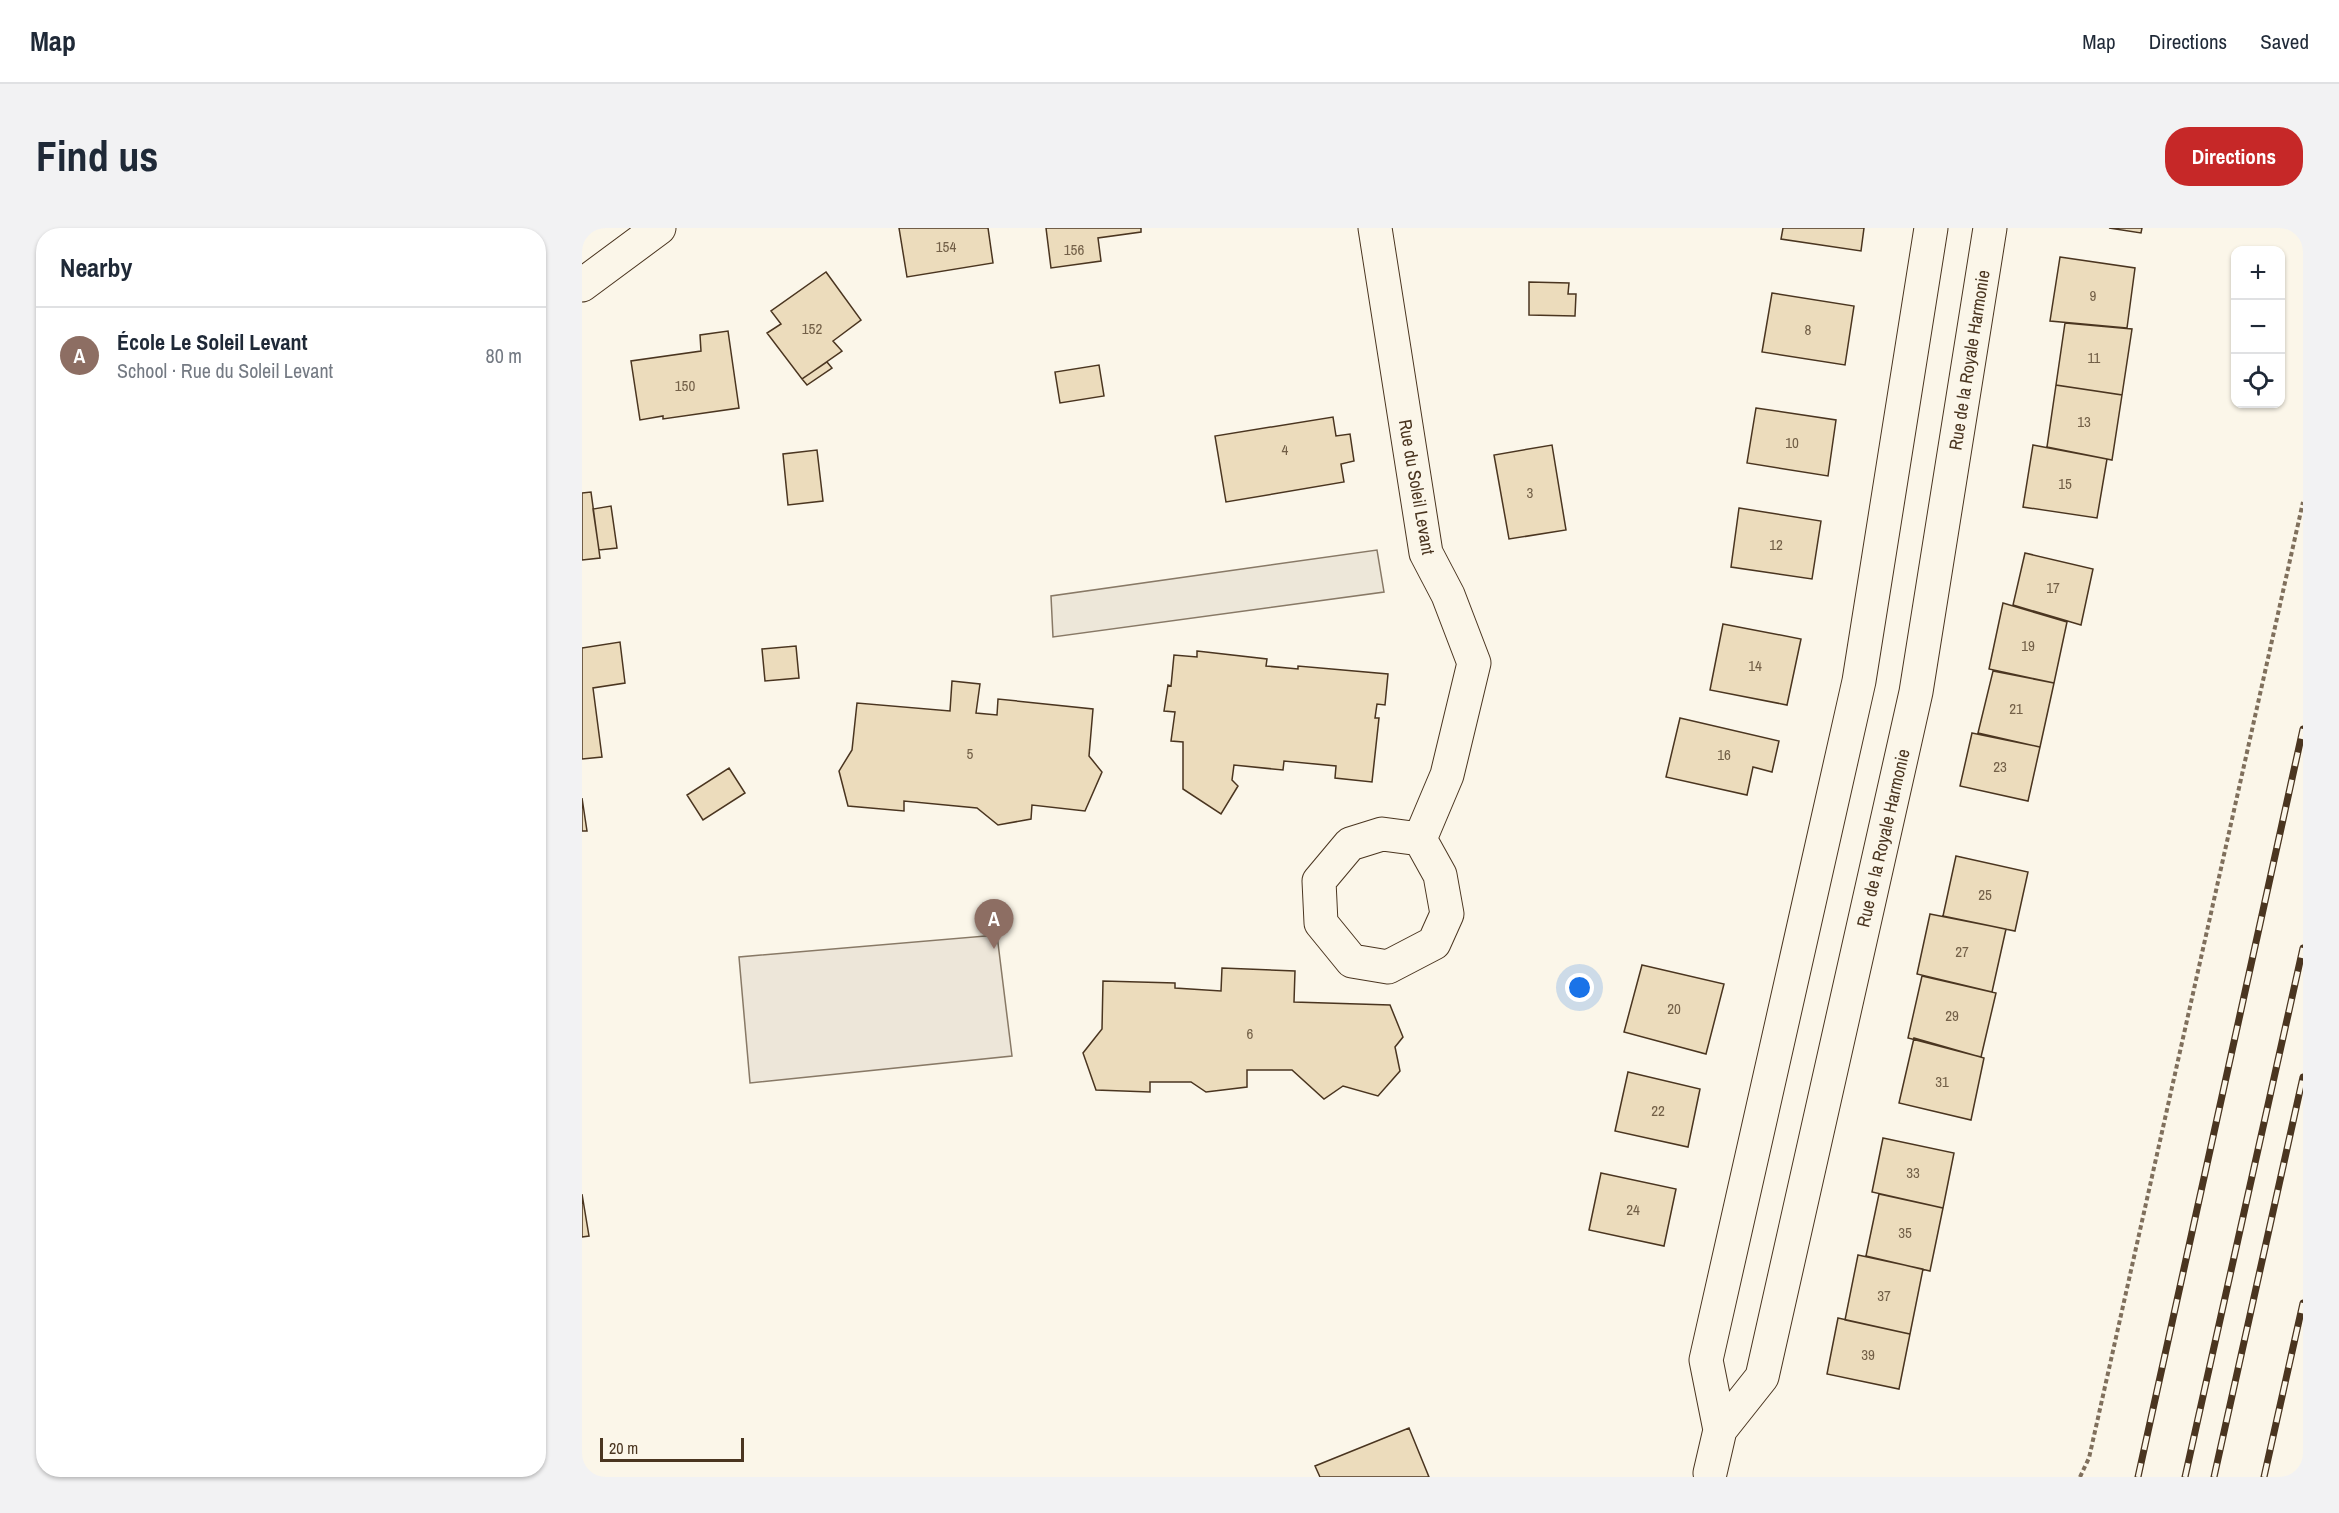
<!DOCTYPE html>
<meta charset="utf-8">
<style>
:root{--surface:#fff;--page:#f2f2f3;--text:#1f2937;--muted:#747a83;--line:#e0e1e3;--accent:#c62828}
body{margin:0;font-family:"Archivo Narrow",sans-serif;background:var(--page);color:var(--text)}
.controls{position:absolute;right:18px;top:18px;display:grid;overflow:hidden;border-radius:12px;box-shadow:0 2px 4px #0004}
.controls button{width:54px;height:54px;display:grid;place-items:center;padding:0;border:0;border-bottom:2px solid var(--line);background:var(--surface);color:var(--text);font:30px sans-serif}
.scale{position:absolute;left:18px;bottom:15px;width:144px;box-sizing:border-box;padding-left:6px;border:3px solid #4a3520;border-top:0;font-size:16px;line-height:21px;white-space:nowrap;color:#4a3520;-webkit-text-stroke:4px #fbf6e9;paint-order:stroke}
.you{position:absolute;left:998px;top:760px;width:21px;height:21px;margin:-15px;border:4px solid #fff;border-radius:50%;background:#1a73e8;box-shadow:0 0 0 9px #1a73e833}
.badge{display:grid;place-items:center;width:39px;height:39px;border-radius:50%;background:var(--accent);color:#fff;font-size:20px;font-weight:700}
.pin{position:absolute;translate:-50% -50px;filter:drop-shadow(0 2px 3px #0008)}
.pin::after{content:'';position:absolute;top:32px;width:21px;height:18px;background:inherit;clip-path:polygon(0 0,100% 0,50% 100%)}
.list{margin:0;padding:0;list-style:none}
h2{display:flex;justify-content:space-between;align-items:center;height:78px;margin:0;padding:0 24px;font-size:26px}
h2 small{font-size:20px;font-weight:400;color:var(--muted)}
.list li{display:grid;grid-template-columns:39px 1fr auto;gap:18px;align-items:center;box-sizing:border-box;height:96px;padding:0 24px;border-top:2px solid var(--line)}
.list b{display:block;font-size:22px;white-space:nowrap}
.list p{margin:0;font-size:20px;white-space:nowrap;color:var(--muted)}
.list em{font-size:20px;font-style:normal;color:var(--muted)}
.icon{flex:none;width:33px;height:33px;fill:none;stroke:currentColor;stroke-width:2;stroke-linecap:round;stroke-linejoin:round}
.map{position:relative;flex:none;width:1721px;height:1249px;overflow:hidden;border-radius:24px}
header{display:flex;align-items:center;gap:36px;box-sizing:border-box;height:84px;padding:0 30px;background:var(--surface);border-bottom:2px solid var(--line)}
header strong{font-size:28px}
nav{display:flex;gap:33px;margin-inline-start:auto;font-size:21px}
.intro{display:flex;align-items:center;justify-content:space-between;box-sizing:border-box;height:144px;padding:0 36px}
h1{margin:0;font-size:42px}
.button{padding:15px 27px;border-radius:24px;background:var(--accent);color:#fff;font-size:21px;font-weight:700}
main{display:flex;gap:36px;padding:0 36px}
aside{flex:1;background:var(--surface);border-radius:24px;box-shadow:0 2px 4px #0004}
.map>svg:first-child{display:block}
.green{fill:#ede6d9;stroke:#887966;stroke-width:1.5}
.parking{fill:#ede7d9;stroke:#887966;stroke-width:1.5}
.building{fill:#ecdcbc;stroke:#4a3520;stroke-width:1.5}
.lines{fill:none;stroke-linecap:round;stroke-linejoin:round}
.minor-casing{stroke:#4a3520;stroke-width:35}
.major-casing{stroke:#4a3520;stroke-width:35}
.path{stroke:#7f6f5c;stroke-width:4;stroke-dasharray:4.5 3;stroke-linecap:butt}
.minor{stroke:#fbf6e9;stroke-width:33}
.major{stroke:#fbf6e9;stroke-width:33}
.rail-casing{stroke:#4a3520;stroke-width:7}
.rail{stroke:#fbf6e9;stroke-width:4.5;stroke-dasharray:14;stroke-linecap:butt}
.labels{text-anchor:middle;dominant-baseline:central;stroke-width:4.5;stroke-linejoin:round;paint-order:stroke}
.number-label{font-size:15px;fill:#725f47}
.street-label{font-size:18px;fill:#4a3520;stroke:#fbf6e9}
</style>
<header>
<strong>Map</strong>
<nav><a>Map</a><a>Directions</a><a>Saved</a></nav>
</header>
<div class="intro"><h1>Find us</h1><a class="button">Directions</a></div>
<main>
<aside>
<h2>Nearby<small></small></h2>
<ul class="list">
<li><span class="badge" style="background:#8d6e63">A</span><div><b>École Le Soleil Levant</b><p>School · Rue du Soleil Levant</p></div><em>80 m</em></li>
</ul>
</aside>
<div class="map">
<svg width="1721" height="1249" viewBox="0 0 1721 1249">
<rect width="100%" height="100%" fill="#fbf6e9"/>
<path class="green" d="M415,707L430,828L168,855L157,729Z"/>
<path class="parking" d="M795,322L802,364L471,409L469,368Z"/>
<path class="building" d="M317,0H406L411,35L325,49Z
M464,0H559V4L516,10L519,33L469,40Z
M1201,0H1282L1279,23L1199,11Z
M1527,0H1560L1559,5Z
M1478,29L1553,40L1545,100L1468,93Z
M244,44L279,92L251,113L260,123L220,151L185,105L199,96L189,83Z
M947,54L987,55L986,66H994L993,88L947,87Z
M1190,65L1272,78L1263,137L1180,124Z
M1483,95L1550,101L1540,167L1474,157Z
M146,103L157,180L81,191V188L58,192L49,133L119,123L118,107Z
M245,134L250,140L225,157L220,151Z
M517,137L522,168L478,175L473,144Z
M1474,157L1540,167L1530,232L1465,219Z
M1174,180L1254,192L1246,248L1165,235Z
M751,189L754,208L768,206L772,233L759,236L762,254L644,274L633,208Z
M970,217L984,302L927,311L912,227Z
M1451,217L1525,231L1515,290L1441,279Z
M235,222L241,273L206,277L201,226Z
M9,264L18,330L0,332V265Z
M29,278L35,320L17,322L11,281Z
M1157,280L1239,293L1230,351L1149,339Z
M1443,325L1511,341L1499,397L1431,377Z
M1421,375L1485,394L1472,455L1407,441Z
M1141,396L1219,411L1205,477L1128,462Z
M38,414L43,455L11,460L20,529L0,531V420Z
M214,418L217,450L183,453L180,421Z
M615,423L685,431L684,438L716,441V438L806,446L803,477L795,476L793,490H797L790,554L753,550L754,538L702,533L701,542L652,537L650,552L656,558L639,586L601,561V514L589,513L593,484L582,483L586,457L589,458L592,427L615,429Z
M1411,443L1472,455L1458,519L1396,505Z
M370,453L398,456L394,485L415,487L416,471L511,481L507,528L520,544L503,583L450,577L449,591L416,597L395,580L322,573V583L266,578L257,543L270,522L275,475L368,483Z
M1098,490L1197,513L1190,544L1171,539L1165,567L1084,549Z
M1390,505L1458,519L1446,573L1378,558Z
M147,540L163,565L121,592L105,567Z
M0,570L5,603H0Z
M1374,628L1446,644L1433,703L1361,688Z
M1348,686L1424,701L1410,764L1335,746Z
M1060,737L1142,756L1124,826L1042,804Z
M640,740L713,743L712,774L808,777L821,809L813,819L818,843L796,868L761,858L742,871L710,842H665V859L624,864L609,854H568V864L514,862L501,825L520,801L521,753L593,755V760L639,763Z
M1340,748L1414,765L1399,829L1326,810Z
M1332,810L1402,830L1389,892L1317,875Z
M1046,844L1118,861L1106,919L1033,903Z
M1301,910L1372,925L1361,980L1290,964Z
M1019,945L1094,961L1082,1018L1007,1002Z
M0,966L7,1008L0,1009Z
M1297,966L1361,980L1348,1043L1284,1028Z
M1276,1027L1341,1041L1328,1106L1263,1092Z
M1256,1090L1328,1106L1317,1161L1245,1146Z
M827,1200L847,1249H738L733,1238Z"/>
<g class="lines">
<defs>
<path id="minor" d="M793,0L844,325L866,367L892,435L865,547L838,611
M800,606L838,611L858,647L865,686L852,715L806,739L770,733L739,695L737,653L768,616Z
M1138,1202L1124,1132L1277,453L1349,0
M1128,1245L1138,1202L1180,1149L1334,464L1408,0"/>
<path id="major" d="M0,57L77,0"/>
</defs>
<use href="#minor" class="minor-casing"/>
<use href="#major" class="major-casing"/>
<path class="path" d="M1498,1249L1507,1230L1721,274"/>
<use href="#minor" class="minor"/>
<use href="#major" class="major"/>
<defs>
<path id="rail" d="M1556,1249L1721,501
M1603,1249L1721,720
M1632,1249L1721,849
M1682,1249L1721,1075"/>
</defs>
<use href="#rail" class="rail-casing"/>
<use href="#rail" class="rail"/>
</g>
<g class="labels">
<g class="number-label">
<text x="364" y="18">154</text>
<text x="492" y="21">156</text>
<text x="1511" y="67">9</text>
<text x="230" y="100">152</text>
<text x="1226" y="101">8</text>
<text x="1512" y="129">11</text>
<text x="103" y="157">150</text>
<text x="1502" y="193">13</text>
<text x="1210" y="214">10</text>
<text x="703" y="221">4</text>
<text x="1483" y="255">15</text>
<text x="948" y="264">3</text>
<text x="1194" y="316">12</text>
<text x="1471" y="359">17</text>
<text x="1446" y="417">19</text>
<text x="1173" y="437">14</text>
<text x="1434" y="480">21</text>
<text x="388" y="525">5</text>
<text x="1142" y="526">16</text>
<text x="1418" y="538">23</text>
<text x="1403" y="666">25</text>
<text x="1380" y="723">27</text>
<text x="1092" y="780">20</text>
<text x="1370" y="787">29</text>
<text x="668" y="805">6</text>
<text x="1360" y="853">31</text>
<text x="1076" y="882">22</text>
<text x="1331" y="944">33</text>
<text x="1051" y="981">24</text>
<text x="1323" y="1004">35</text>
<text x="1302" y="1067">37</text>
<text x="1286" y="1126">39</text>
</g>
<g class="street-label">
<text transform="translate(1387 132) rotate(-81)">Rue de la Royale Harmonie</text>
<text transform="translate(835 259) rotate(80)">Rue du Soleil Levant</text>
<text transform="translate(1301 610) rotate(-77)">Rue de la Royale Harmonie</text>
</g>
</g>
</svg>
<div class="controls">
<button>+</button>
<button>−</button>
<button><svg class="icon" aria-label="locate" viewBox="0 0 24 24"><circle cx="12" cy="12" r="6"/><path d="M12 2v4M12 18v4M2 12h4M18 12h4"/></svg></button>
</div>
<div class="scale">20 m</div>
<div class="you"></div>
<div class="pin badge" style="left:412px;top:721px;background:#8d6e63">A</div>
</div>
</main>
